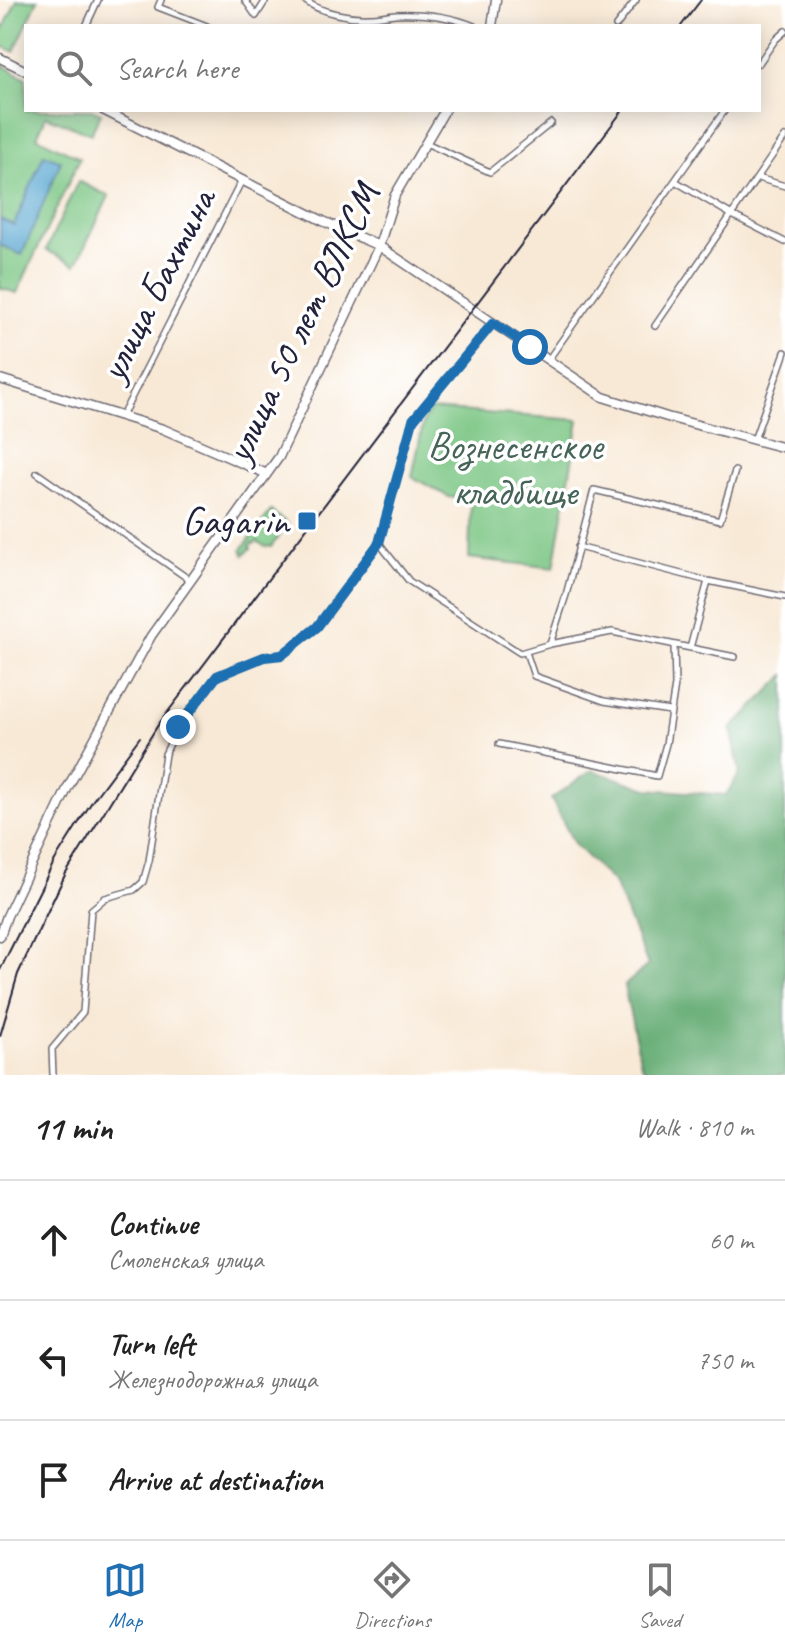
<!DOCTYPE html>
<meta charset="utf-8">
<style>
:root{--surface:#fff;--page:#f6f6f6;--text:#222;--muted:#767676;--line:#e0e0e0;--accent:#1f6fb2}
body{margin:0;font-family:Caveat,sans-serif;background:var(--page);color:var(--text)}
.stop{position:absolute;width:24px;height:24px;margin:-18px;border:6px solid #1f6fb2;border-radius:50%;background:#fff}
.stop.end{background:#1f6fb2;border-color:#fff;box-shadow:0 2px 8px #0008}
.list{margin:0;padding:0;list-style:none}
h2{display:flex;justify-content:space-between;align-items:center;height:104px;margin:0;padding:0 32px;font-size:34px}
h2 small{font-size:26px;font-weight:400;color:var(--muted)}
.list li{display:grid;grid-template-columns:52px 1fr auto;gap:24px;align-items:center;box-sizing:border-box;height:120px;padding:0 32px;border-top:2px solid var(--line)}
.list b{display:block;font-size:30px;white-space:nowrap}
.list p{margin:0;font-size:26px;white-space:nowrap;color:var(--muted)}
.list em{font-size:26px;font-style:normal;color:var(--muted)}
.icon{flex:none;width:44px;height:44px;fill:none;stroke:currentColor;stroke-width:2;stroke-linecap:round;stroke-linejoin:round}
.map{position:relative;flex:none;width:785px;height:1075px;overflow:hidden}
.search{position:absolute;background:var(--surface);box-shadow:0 4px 20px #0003;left:24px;right:24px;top:24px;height:88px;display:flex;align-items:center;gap:20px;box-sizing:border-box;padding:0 28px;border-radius:0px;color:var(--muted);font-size:30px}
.sheet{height:464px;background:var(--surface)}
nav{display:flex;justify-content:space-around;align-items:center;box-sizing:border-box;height:112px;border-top:2px solid var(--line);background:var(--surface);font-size:22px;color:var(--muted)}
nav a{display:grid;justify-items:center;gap:4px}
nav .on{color:var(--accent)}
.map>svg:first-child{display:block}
.green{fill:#7bc684;stroke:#4e7460;stroke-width:2}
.forest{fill:#64ab72;stroke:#436656;stroke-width:2}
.water{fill:#56a6d0;stroke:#3c6486;stroke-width:2}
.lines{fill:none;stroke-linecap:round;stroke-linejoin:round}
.street-casing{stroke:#6d6871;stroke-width:8}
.secondary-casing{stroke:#6d6871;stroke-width:11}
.street{stroke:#fff;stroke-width:5}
.secondary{stroke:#fff;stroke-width:8}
.rail{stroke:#22223b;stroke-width:2}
.route{stroke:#1f6fb2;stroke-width:10}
.poi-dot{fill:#1f6fb2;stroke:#fff;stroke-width:3}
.labels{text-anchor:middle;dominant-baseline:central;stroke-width:7;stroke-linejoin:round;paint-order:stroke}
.street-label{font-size:40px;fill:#22223b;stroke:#fff}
.park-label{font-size:40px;fill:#466458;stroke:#fff}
.poi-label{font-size:40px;fill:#22223b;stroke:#fff;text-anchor:end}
</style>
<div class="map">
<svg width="785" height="1075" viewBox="0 0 785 1075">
<rect width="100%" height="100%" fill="#fff"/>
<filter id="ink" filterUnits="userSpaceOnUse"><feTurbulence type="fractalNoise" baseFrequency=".0125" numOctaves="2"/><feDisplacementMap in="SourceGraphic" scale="16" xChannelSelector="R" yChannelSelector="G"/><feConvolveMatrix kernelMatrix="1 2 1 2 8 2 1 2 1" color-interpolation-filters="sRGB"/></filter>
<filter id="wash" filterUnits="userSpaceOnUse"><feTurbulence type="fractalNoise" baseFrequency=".006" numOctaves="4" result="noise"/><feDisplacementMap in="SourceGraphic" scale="32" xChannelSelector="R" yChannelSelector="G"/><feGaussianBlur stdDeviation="1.8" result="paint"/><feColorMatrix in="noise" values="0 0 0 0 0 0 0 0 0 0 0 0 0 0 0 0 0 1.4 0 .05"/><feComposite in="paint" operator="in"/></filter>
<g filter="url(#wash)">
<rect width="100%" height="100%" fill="#f8e9d6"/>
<path class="green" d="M17,0H38L14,52L0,45V36Z
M0,64L26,78V110H93L101,113L91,134L46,116L37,137L80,158L17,293L0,288Z
M78,181L109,196L76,265L46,250Z
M432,409L579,420L554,568L469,558L471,500L449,497L412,477L424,419Z
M271,511L288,524L271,547L264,546L257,541L254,544L252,543L250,546L251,548L244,555L242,549Z"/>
<path class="forest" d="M785,675V1075H648L641,1064L624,986L648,965L614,883L575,845L551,799L592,770L648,789L726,795L740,773L731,729Z"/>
<path class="water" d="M44,154L61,161L22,255L0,245V219L14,225Z"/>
</g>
<g filter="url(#ink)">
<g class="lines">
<defs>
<path id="street" d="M161,0L158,7L207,26
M245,0L256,16L266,0
M304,0C321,13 349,18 370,17C378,17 386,15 395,14C420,13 450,16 474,26
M86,26L98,0
M616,26L636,0
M759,63L775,40L785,31
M426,143L490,172L551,123
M758,178L785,186
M675,181L732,215L785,242
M655,326L785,137
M548,360L725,110
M122,416L242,180
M754,440L785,352
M37,473L190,580
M379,543L409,581L520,653L550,644L612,632L735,657
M578,547L708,581L785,597
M550,644L566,595L594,490L720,520L735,471
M690,648L708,581
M526,652L534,676L604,701L670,711
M499,744L657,776L666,744L675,685L674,645
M53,1075L52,1049L83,1012L91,910L105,898L134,890L143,882L149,861L165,754L178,727L217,676L264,657L282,655L317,627L379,543L413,420L493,323"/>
<path id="secondary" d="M492,26L496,0
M0,58L26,71
M103,110L323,221L379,246L603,397L667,417L785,448
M0,379L163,429L267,474
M0,936L7,916L68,787L151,636L279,457L379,246L395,195L445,110"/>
</defs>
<use href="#street" class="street-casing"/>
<use href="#secondary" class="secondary-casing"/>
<use href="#street" class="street"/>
<use href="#secondary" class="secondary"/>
<path class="rail" d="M681,26L701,0
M0,970L55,860L93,800L140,737
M0,1036L18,974L65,875L158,725L623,110"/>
</g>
</g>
<g class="lines" filter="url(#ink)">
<path class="route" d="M178,727L217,676L264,657L282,655L317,627L379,543L413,420L493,323L530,347"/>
</g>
<rect class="poi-dot" x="297" y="511" width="20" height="20" rx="4"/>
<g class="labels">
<g class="street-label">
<text transform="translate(157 285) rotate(-63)">улица Бахтина</text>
<text transform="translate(302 323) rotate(-64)">улица 50 лет ВЛКСМ</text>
</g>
<g class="park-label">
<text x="515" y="446">Вознесенское<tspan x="515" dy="46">кладбище</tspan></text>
</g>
<g class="poi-label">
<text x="289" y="521">Gagarin</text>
</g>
</g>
</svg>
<div class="stop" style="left:530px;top:347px"></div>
<div class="stop end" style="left:178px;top:727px"></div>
<div class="search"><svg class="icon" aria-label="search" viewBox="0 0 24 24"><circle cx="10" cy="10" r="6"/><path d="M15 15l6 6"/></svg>Search here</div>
</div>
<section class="sheet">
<h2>11 min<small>Walk · 810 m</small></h2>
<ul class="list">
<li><svg class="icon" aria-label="ahead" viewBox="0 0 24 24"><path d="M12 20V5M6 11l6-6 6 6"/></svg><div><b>Continue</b><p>Смоленская улица</p></div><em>60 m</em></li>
<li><svg class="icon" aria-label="left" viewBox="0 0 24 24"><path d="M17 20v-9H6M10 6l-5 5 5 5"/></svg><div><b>Turn left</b><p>Железнодорожная улица</p></div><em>750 m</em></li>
<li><svg class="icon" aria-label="arrive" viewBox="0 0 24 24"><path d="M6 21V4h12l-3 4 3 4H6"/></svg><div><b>Arrive at destination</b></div></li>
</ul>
</section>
<nav>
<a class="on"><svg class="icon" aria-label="map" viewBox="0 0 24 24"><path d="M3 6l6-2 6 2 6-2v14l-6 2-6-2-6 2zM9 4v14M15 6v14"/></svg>Map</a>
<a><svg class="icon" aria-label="directions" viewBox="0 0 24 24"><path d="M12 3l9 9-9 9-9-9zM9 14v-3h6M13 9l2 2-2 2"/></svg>Directions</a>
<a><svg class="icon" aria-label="saved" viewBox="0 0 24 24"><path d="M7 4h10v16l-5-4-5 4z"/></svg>Saved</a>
</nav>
